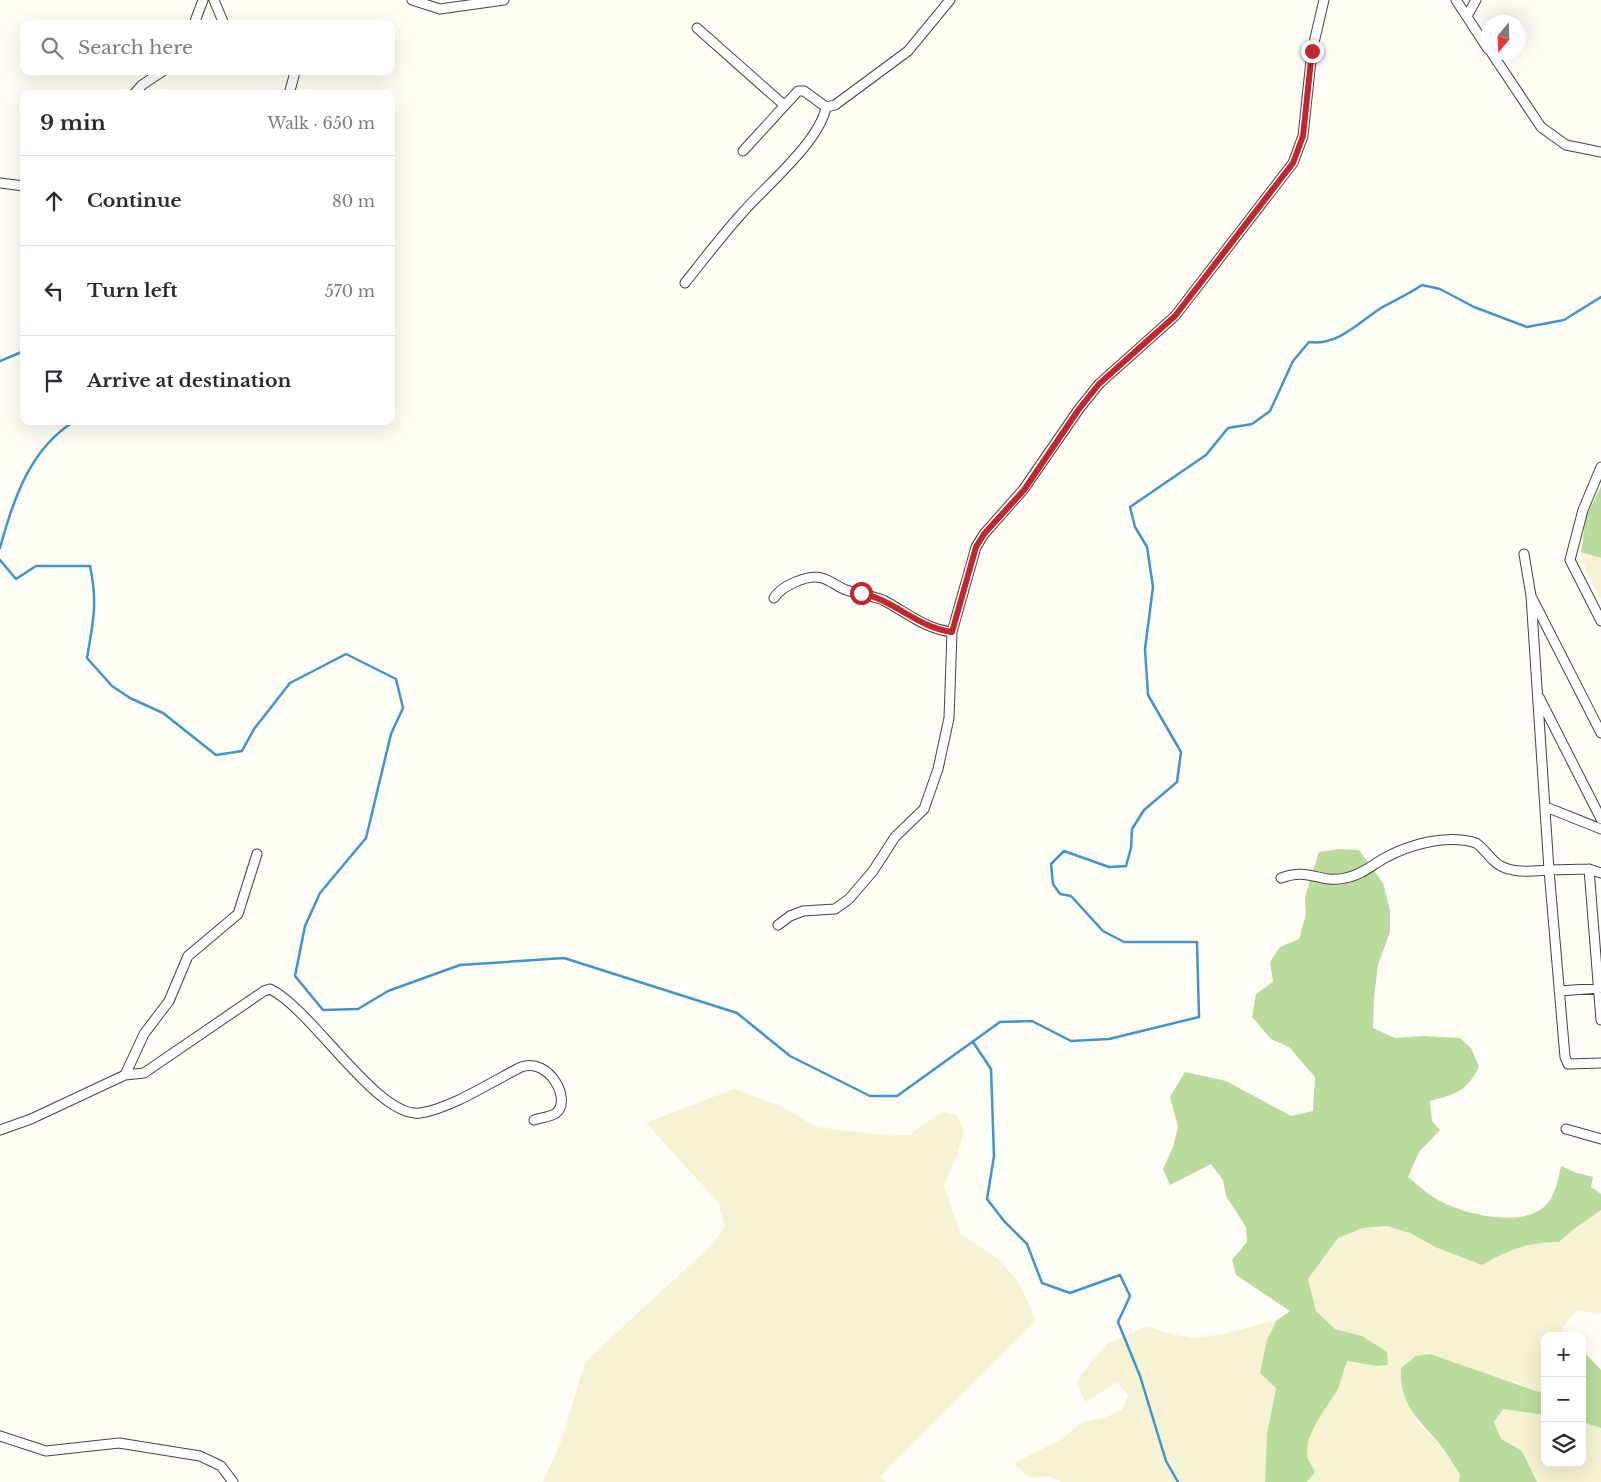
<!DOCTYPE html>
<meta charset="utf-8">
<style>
:root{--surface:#fff;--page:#f2f2f3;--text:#2b2b33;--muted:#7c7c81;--line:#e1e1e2}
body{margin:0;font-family:"Libre Baskerville",serif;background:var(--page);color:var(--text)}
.controls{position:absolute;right:15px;bottom:15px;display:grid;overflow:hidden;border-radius:10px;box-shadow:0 5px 20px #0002}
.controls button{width:45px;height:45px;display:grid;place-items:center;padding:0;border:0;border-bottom:1px solid var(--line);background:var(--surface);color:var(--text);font:25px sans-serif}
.compass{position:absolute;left:1481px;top:15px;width:45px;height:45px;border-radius:50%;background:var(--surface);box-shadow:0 5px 20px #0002;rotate:199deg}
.stop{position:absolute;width:15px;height:15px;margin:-11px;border:4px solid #c4262e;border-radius:50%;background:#fff}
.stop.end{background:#c4262e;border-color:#fff;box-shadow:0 1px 5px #0008}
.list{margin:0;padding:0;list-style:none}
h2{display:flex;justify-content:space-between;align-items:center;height:65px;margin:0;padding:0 20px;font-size:21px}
h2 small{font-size:16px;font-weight:400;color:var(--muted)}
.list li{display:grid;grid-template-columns:32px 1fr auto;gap:15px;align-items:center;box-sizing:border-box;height:90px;padding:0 20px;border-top:1px solid var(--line)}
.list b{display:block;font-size:19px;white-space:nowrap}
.list em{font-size:16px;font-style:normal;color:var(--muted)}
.icon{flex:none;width:28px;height:28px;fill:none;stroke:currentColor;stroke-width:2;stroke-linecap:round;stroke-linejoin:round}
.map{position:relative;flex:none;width:1601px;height:1482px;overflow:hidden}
.search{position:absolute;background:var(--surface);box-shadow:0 5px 20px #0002;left:20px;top:20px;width:375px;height:55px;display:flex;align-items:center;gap:12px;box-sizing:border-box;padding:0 18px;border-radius:10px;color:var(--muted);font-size:19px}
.panel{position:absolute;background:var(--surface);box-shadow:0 5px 20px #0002;left:20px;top:90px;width:375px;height:335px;border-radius:10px}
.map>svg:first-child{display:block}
.farmland{fill:#f6f3d4}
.forest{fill:#b9dc9c}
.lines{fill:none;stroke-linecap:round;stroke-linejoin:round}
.stream{stroke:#3f96cf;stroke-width:2.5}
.minor-casing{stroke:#444;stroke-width:11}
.minor{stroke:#fff;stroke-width:9}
.route{stroke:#c4262e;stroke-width:6}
</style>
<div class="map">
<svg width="1601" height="1482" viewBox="0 0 1601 1482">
<rect width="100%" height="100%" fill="#fffdf5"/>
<path class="farmland" d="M1581,552L1601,558V599L1586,570Z
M734,1089L781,1106L816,1127L875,1134L909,1135L942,1112L957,1115L964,1131L956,1158L944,1185L960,1233L1000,1261L1015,1278L1023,1291L1036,1321L880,1477L886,1482H543L561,1442L585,1362L708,1248L725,1227L718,1202L646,1123Z
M1601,1210V1314L1576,1310L1563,1327L1564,1336H1545V1388L1539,1392L1514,1381L1415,1419L1438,1443L1460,1474L1459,1482H1307L1315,1472L1307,1457L1308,1441L1316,1423L1338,1389L1347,1361L1377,1366L1362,1336L1335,1329L1316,1311L1308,1279L1338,1237L1363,1228L1387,1226L1410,1233L1435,1247L1482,1265L1499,1255L1540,1241L1559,1242L1574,1229Z
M1277,1320L1267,1340L1276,1388L1267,1434L1265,1482H1061L1050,1476L1030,1478L1014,1463L1064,1438L1082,1422L1106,1417L1122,1410L1128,1396L1118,1382L1085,1402L1076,1381L1107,1344L1147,1326L1165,1332L1194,1338L1224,1334Z
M1503,1409L1545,1415V1463H1582V1422L1601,1428V1482H1537L1522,1451L1501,1439L1494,1422Z"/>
<path class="forest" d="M1601,486V558L1581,552L1586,517Z
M1339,849L1359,850L1383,883L1390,910V932L1378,965L1374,997L1373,1028L1395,1038L1423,1036L1460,1038L1471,1048L1479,1067C1466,1092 1456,1094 1430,1101L1432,1121L1440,1130L1419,1152L1408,1177C1417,1184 1427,1194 1438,1200C1464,1214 1519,1228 1544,1207C1555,1198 1558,1179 1561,1166L1577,1173L1593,1177L1591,1187L1601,1194V1210L1574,1229L1559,1242C1531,1241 1506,1251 1482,1265L1435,1247L1410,1233L1387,1226L1363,1228L1338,1238L1308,1279L1316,1311L1335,1329L1362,1336L1387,1352L1388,1365L1377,1366L1347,1361L1338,1389L1316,1423L1308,1441L1307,1457L1315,1472L1307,1482H1265L1267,1434L1276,1388L1260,1373L1267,1340L1277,1320L1290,1311L1236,1275L1232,1260L1247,1242L1246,1227L1226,1196L1223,1180L1211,1164L1170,1185L1163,1169L1173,1147L1178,1127L1170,1097L1185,1072L1226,1081L1291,1116L1313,1111L1315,1077L1289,1047L1271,1039L1252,1017L1256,994L1273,982L1270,962L1280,947L1299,939L1306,914L1305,897L1319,852Z
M1582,1350L1601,1370V1428L1582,1422Z
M1430,1354L1539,1392L1545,1388V1415L1503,1409L1494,1422L1501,1439L1522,1451L1537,1482H1459L1460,1474C1453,1464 1446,1452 1438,1442C1417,1418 1399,1403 1401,1368L1416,1356Z"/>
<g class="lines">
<path class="stream" d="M0,361L24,351
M0,548C13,500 30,448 75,421
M0,560L16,579L36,566H90C98,603 93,622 87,658L112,686L130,698L163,713L216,755L242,751L254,729L290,683L346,654L396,679L403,708L391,734L366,838L320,893L305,926L295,976L323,1010L358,1009L388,991L460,965L564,958L737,1013L790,1056L870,1096H897L1000,1022L1032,1021L1071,1041L1109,1039L1199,1017L1197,942H1124L1103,931L1071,896L1060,894L1053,884L1051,864L1064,851L1109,867L1126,866L1131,848L1132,829L1144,810L1177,782L1181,752L1148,695L1145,649L1153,587L1147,547L1135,527L1130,507L1206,455L1228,428L1252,424L1270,411L1293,361L1309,342C1338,346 1359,322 1381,308C1395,300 1409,294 1422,285L1440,289L1474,307L1527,327L1564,320L1601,297
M973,1042L991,1069L994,1156L987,1199L1004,1221L1027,1244L1042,1283L1070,1293L1120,1275L1130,1296L1118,1322L1140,1376L1166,1461L1178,1482"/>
<defs>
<path id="minor" d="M214,0L224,24
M412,0L440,9L504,0
M1456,0L1488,49
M1467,16L1476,0
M194,24L203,0
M697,28L784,105
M1491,52L1541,127L1566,145L1601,152
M134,94L142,85L163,71
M289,94L294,76L293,71
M743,151L798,91H804L826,107L835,105L908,51L950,0
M0,183L24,186
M685,283C704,259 723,234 744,211C767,185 820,141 826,107
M1601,467L1583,510L1570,560L1601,621
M1524,554L1531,596
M774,598C781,586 808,574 822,578C830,580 838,587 846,590C858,594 871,595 883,600C906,612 925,629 952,632
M1539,697L1601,819
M1601,733L1531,596L1549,870L1589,869L1601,873
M1546,807L1601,829
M1589,869L1601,1020
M1281,878C1310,867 1319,884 1345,878C1359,876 1371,866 1383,859C1409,844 1447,834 1476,843C1483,848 1487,854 1493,860C1507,875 1531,871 1549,870L1565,1057L1568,1064L1601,1063
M778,925L790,916L803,911L835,909L849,899L873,871L895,837L924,809L938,769L949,718L952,632L976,547L984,534L1023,490L1079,409L1099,384L1175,316L1293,163L1303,136L1312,51L1324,0
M1559,991L1601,988
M125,1075L144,1034L169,1001L188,956L238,914L257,854
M1566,1129L1601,1139
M0,1130L31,1119L125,1075L144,1073L264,991L270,989C312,1009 378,1119 420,1113C450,1109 493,1081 521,1067C550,1057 572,1101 556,1113C551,1117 540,1118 534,1120
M0,1436L46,1451L119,1443L200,1456L221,1466L233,1482"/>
</defs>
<use href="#minor" class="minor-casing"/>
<use href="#minor" class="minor"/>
</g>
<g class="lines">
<path class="route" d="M861,593C894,600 918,628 952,632L976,547L984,534L1024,490L1079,409L1099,384L1175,316L1293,163L1303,136L1312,51"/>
</g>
</svg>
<div class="controls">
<button>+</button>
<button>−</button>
<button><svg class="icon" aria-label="layers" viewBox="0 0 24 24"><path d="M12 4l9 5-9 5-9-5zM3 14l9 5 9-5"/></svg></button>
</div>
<svg class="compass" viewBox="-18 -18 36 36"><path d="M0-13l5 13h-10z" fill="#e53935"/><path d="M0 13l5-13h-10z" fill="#7c7c81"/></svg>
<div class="stop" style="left:861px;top:593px"></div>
<div class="stop end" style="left:1312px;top:51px"></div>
<div class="search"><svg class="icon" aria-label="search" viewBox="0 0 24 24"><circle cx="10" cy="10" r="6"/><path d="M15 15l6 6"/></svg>Search here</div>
<section class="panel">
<h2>9 min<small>Walk · 650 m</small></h2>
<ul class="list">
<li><svg class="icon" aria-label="ahead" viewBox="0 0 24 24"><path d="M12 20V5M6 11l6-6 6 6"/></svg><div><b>Continue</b></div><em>80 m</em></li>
<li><svg class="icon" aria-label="left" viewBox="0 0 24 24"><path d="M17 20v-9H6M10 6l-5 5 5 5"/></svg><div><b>Turn left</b></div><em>570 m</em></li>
<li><svg class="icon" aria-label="arrive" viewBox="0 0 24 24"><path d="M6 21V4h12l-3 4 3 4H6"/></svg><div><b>Arrive at destination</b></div></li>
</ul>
</section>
</div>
